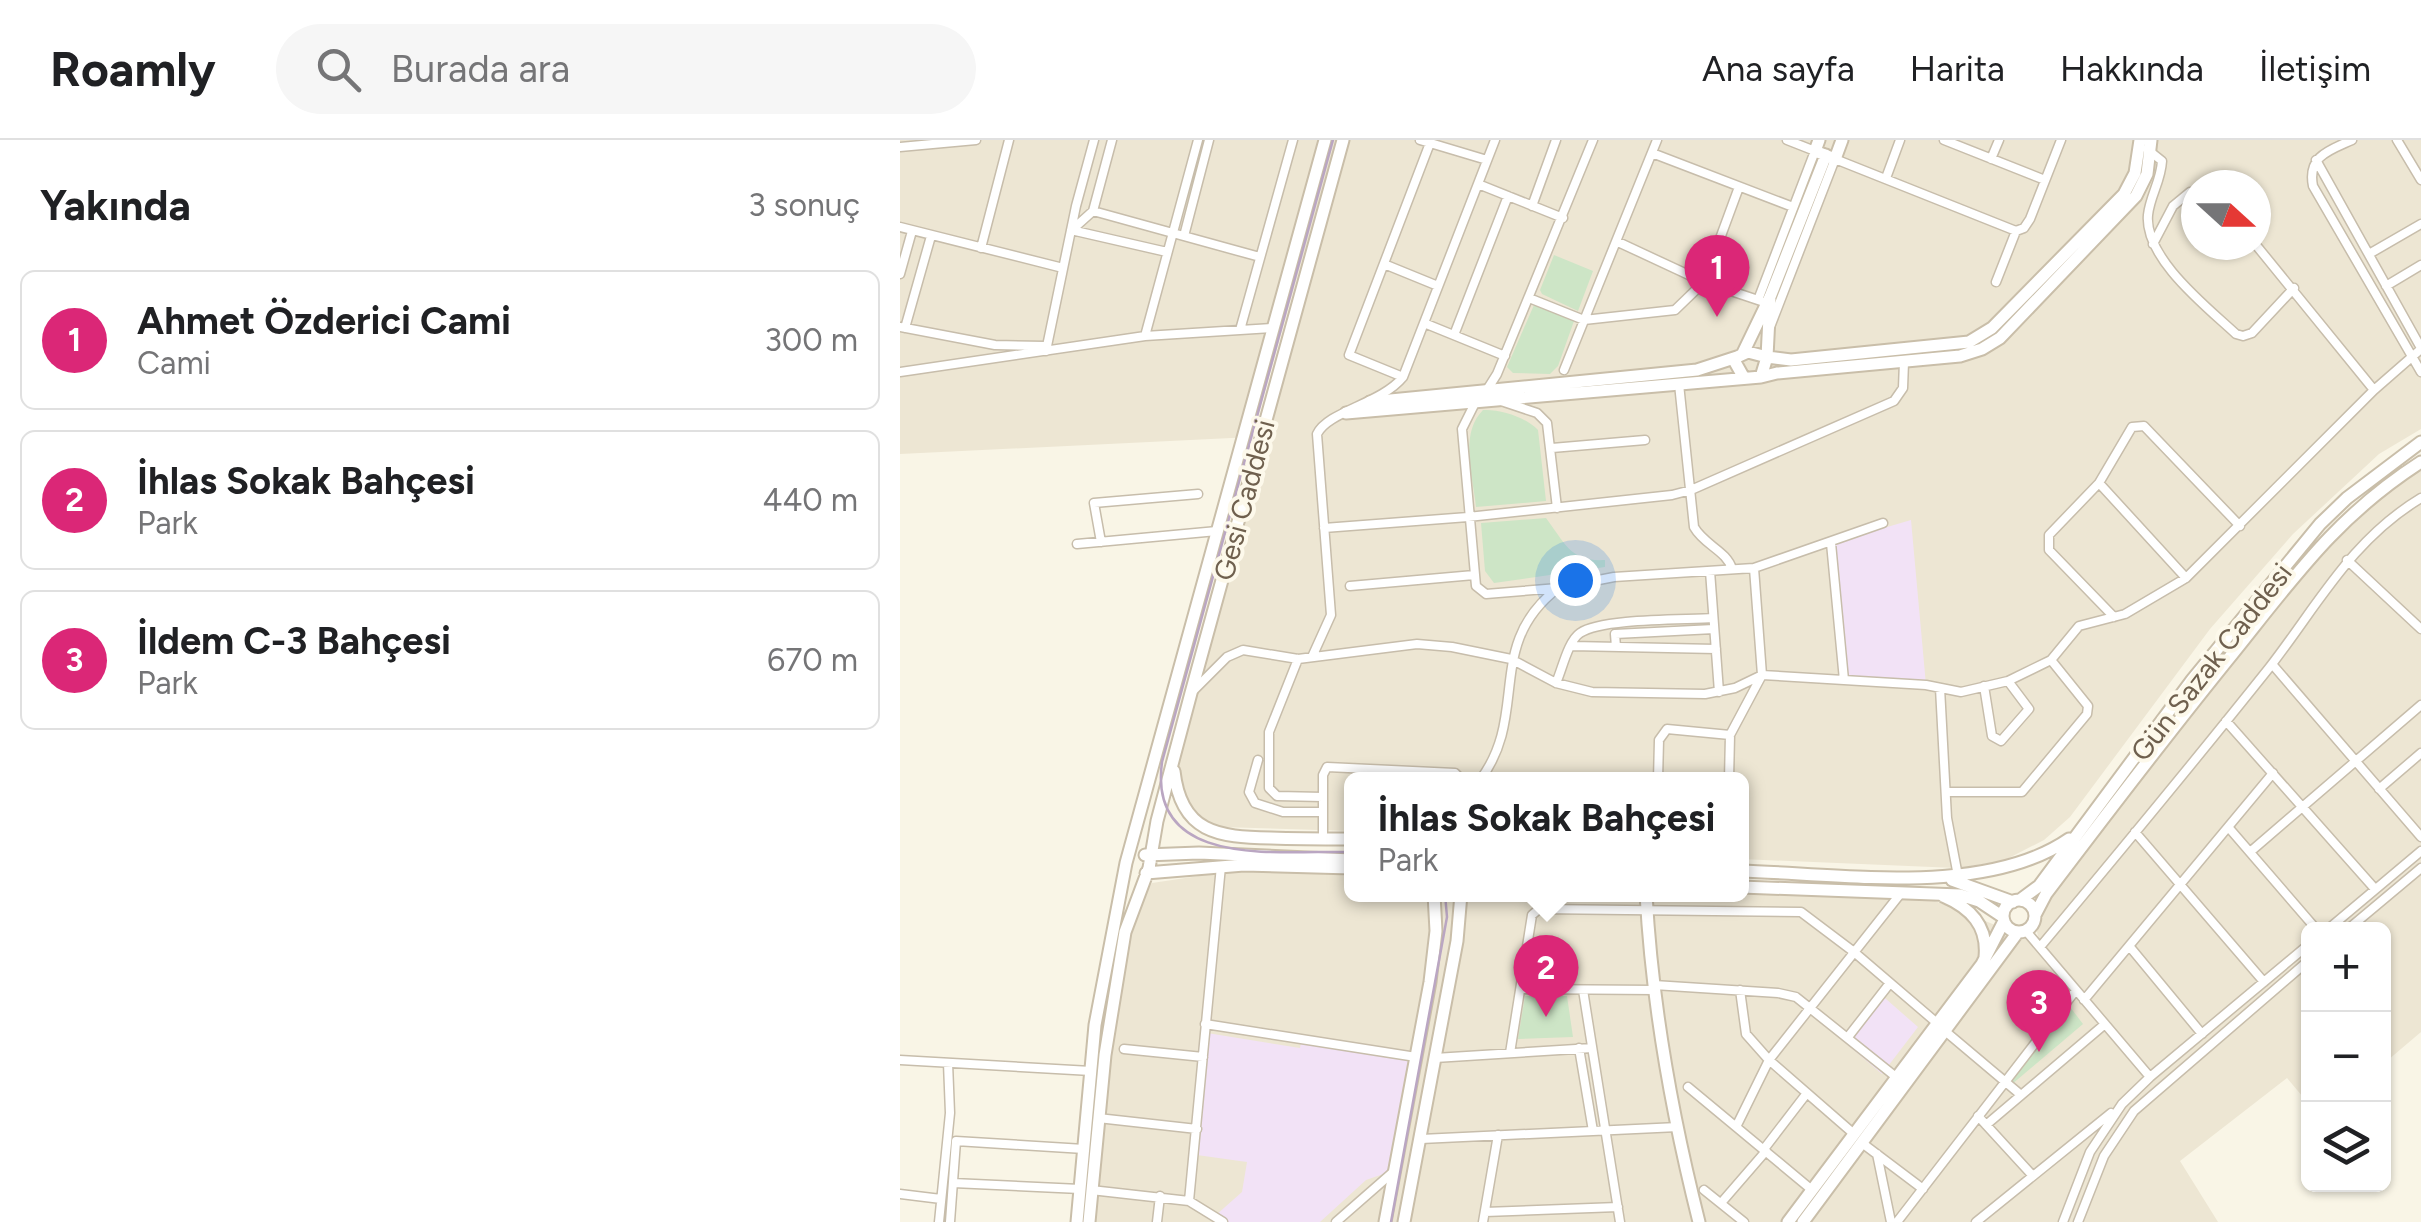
<!DOCTYPE html>
<html lang="tr">
<meta charset="utf-8">
<style>
:root{--surface:#fff;--page:#f6f6f6;--text:#202124;--muted:#757577;--line:#e0e0e0;--accent:#db2777}
body{margin:0;font-family:Figtree,sans-serif;background:var(--page);color:var(--text)}
.controls{position:absolute;right:30px;bottom:30px;display:grid;overflow:hidden;border-radius:15px;box-shadow:0 2px 8px #0004}
.controls button{width:90px;height:90px;display:grid;place-items:center;padding:0;border:0;border-bottom:2px solid var(--line);background:var(--surface);color:var(--text);font:50px sans-serif}
.compass{position:absolute;left:1281px;top:30px;width:90px;height:90px;border-radius:50%;background:var(--surface);box-shadow:0 2px 8px #0004;rotate:111deg}
.you{position:absolute;left:675px;top:440px;width:35px;height:35px;margin:-25px;border:8px solid #fff;border-radius:50%;background:#1a73e8;box-shadow:0 0 0 15px #1a73e833}
.badge{display:grid;place-items:center;width:65px;height:65px;border-radius:50%;background:var(--accent);color:#fff;font-size:32px;font-weight:700}
.pin{position:absolute;translate:-50% -82px;filter:drop-shadow(0 2px 5px #0008)}
.pin::after{content:'';position:absolute;top:52px;width:35px;height:30px;background:inherit;clip-path:polygon(0 0,100% 0,50% 100%)}
.popup{position:absolute;left:444px;top:632px;width:405px;height:130px;box-sizing:border-box;display:grid;place-content:center;border-radius:15px;background:var(--surface);filter:drop-shadow(0 2px 8px #0005);font-size:32px;white-space:nowrap;color:var(--muted)}
.popup b{font-size:38px;color:var(--text)}
.popup::after{content:'';position:absolute;left:50%;top:100%;margin-left:-20px;border:20px solid transparent;border-top-color:var(--surface)}
.list{margin:0;padding:0;list-style:none}
h2{display:flex;justify-content:space-between;align-items:center;height:130px;margin:0;padding:0 40px;font-size:42px}
h2 small{font-size:32px;font-weight:400;color:var(--muted)}
.list li{display:grid;grid-template-columns:65px 1fr auto;gap:30px;align-items:center;box-sizing:border-box;height:140px;margin:0 20px 20px;padding:0 20px;border:2px solid var(--line);border-radius:15px}
.list b{display:block;font-size:38px;white-space:nowrap}
.list p{margin:0;font-size:32px;white-space:nowrap;color:var(--muted)}
.list em{font-size:32px;font-style:normal;color:var(--muted)}
.icon{flex:none;width:55px;height:55px;fill:none;stroke:currentColor;stroke-width:2;stroke-linecap:round;stroke-linejoin:round}
.map{position:relative;flex:none;width:1521px;height:1082px;overflow:hidden}
header{display:flex;align-items:center;gap:60px;box-sizing:border-box;height:140px;padding:0 50px;background:var(--surface);border-bottom:2px solid var(--line)}
header strong{font-size:48px}
nav{display:flex;gap:55px;margin-inline-start:auto;font-size:35px}
.search{width:700px;height:90px;background:var(--page);display:flex;align-items:center;gap:25px;box-sizing:border-box;padding:0 35px;border-radius:55px;color:var(--muted);font-size:38px}
main{display:flex}
aside{flex:1;background:var(--surface)}
.map>svg:first-child{display:block}
.residential{fill:#ede6d3;fill-rule:evenodd}
.education{fill:#f2e2f6}
.green{fill:#cde5c6}
.lines{fill:none;stroke-linecap:round;stroke-linejoin:round}
.street-casing{stroke:#c7bdab;stroke-width:11}
.secondary-casing{stroke:#c9bea9;stroke-width:15}
.street{stroke:#fff;stroke-width:8}
.secondary{stroke:#fff;stroke-width:11}
.tram{stroke:#baa6c2;stroke-width:2.5}
.labels{text-anchor:middle;dominant-baseline:central;stroke-width:8;stroke-linejoin:round;paint-order:stroke}
.street-label{font-size:28px;fill:#6f604e;stroke:#fdf9eb}
</style>
<header>
<strong>Roamly</strong>
<div class="search"><svg class="icon" aria-label="search" viewBox="0 0 24 24"><circle cx="10" cy="10" r="6"/><path d="M15 15l6 6"/></svg>Burada ara</div>
<nav><a>Ana sayfa</a><a>Harita</a><a>Hakkında</a><a>İletişim</a></nav>
</header>
<main>
<aside>
<h2>Yakında<small>3 sonuç</small></h2>
<ul class="list">
<li><span class="badge">1</span><div><b>Ahmet Özderici Cami</b><p>Cami</p></div><em>300 m</em></li>
<li><span class="badge">2</span><div><b>İhlas Sokak Bahçesi</b><p>Park</p></div><em>440 m</em></li>
<li><span class="badge">3</span><div><b>İldem C-3 Bahçesi</b><p>Park</p></div><em>670 m</em></li>
</ul>
</aside>
<div class="map">
<svg width="1521" height="1082" viewBox="0 0 1521 1082">
<rect width="100%" height="100%" fill="#f9f5e6"/>
<path class="residential" d="M0,0H436L352,297L0,314Z
M446,0H1521V289L1479,314L1393,394L1310,489L1170,677L1144,700L1103,721L1056,728L841,719V640H451V691L320,687L299,678L287,665L277,624ZM1296,45H1356V105H1296Z
M1521,326V892L1488,920L1484,915V790H1408V963L1387,938L1280,1021L1318,1082H192L201,954L230,777L252,743L319,733L391,731L451,736V754L841,753L1030,759L1140,803L1135,785L1140,769L1285,575L1447,383Z"/>
<path class="education" d="M1011,380L1026,545L944,540L926,405Z
M978,852L1018,887L982,934L942,900Z
M307,893L400,908L402,898L516,917L495,1030L466,1040L420,1082H325L316,1075L342,1052L347,1022L297,1015Z"/>
<path class="green" d="M654,115L693,131L678,171L642,154L640,150Z
M634,165L674,181L658,226L650,234L613,233L607,227Z
M583,270C601,269 625,277 638,290L646,361L576,367C573,336 559,294 583,270Z
M646,378C665,403 670,422 705,420V427L594,443L585,431L581,383Z
M625,856H667L673,897L618,899Z
M1167,863L1183,884L1111,945L1107,941Z"/>
<g class="lines">
<defs>
<path id="street" d="M520,0L587,20
M1044,0L1145,40
M1452,0C1430,10 1407,16 1413,46L1521,232
M1497,0L1521,40
M0,7L76,0
M1247,9L1262,21C1261,41 1250,56 1248,75C1244,118 1307,167 1336,194L1343,196L1352,193L1394,148
M752,13L893,67
M1091,19L1099,0
M1416,20L1521,208
M986,38L1000,0
M578,44L663,78
M632,66L656,0
M193,71L360,117
M0,87L163,128
M173,89L193,71L212,0
M171,90L267,112
M284,96L309,0
M718,102L804,142L861,161
M1253,104L1273,66L1290,52L1296,53
M1356,105L1474,250
M81,108L109,0
M1469,114L1521,84
M484,124L538,146
M0,134L12,91
M1096,142L1116,91L1124,88L1130,79L1161,0
M1486,146L1521,125
M629,158L684,180L775,170L804,142L839,47
M858,160L915,11L887,0
M524,183L605,216
M0,187L95,205L145,206
M870,187L935,19L1116,91
M5,188L31,96
M340,190L393,0
M554,195L608,56
M245,196L298,0
M146,211L176,66L194,0
M664,230L757,0
M0,232L245,196L372,188
M503,237L449,215L530,3
M779,244L794,387C804,405 827,411 832,429
M585,253L597,234L693,0
M601,261L637,273L647,283L657,368
M575,263L562,289L576,446L586,454L658,448L714,437L854,428L983,383
M652,308L745,300
M1199,343L1286,438
M424,388L568,377L772,355L791,350L994,261L1003,248L1004,222
M201,402L194,363L298,354
M931,403L944,540
M177,404L317,391
M1447,420L1521,489
M810,431L819,552
M450,446L574,435
M1214,477L1149,410V395L1199,343L1232,287L1244,286L1340,386
M672,506L816,509
M716,507L715,494L814,489
M412,517L431,475L417,294C428,271 481,264 503,237L595,0
M398,519L369,592V648L377,656L423,657
M1372,524L1521,697
M656,543C662,530 668,501 680,493C702,478 784,480 813,478
M1084,546L1092,596L1101,601L1129,569L1108,541
M1040,548L1047,678L1058,736
M294,550L327,517L343,510L398,519L517,504L552,507L611,519L656,543L692,552L805,554L835,548L862,535L1026,545L1061,552L1108,541L1151,520L1179,486L1225,474L1286,438L1474,250L1521,209
M1326,581L1475,749
M358,620L349,652L355,663L383,672H423
M580,640C630,574 584,505 658,448
M758,640L759,600L767,589L830,595
M829,640L830,595L862,535L854,428
M1479,649L1521,613
M1046,652H1122L1187,574L1188,566L1151,520
M1329,688L1417,790
M1235,692L1364,842
M423,699V635L427,627L555,633L562,640
M1350,712L1521,565
M1427,790L1521,711
M1447,790L1521,728
M1126,791L1250,937
M1140,807C1217,715 1294,622 1369,528C1418,465 1451,400 1521,358
M1230,807L1302,894
M754,845L878,853L896,857L996,937
M621,849L755,850
M683,850L720,1082
M840,850L846,894L869,920L954,994
M1184,860L1373,633
M305,884L516,917
M1045,891L1121,955
M948,897L990,843
M679,908L693,991
M224,909L303,917
M610,913L632,775L639,769L901,772L954,812L1037,883
M535,918L692,908
M0,920L191,931
M788,947L912,1050
M1078,976L1133,1036
M198,978L297,989
M837,985L869,920L1001,753
M1086,985L1205,884
M521,999L778,987
M962,1003L1023,1049
M864,1009L907,953
M977,1014L991,1082
M53,1043L180,1049
M191,1050L289,1061L321,726
M804,1050L844,1082
M0,1054L41,1059
M289,1061L323,1082
M821,1063L866,1011
M585,1072L718,1067
M39,1082L50,973L48,923
M50,1082L56,1001L184,1009
M257,1082L260,1056
M436,1082L492,1033
M583,1082L598,995
M997,1082L1176,850
M1076,1082L1211,973
M1163,1082L1190,1012L1222,964L1250,937L1408,805
M1178,1082L1204,1016L1234,971L1408,821"/>
<path id="secondary" d="M919,0L915,11L935,19L942,0
M870,157L867,217L891,220L1069,202L1092,188L1224,54L1235,33L1240,0
M843,213L870,157L926,15
M844,238L835,222L837,217L848,212L867,217L861,237
M470,262L797,230L837,217
M446,273L861,237L877,233L1060,216L1082,209L1100,198L1236,56L1247,34L1251,0
M274,631C281,693 318,697 371,698C398,699 424,699 451,699
M245,715L299,713L451,720
M841,731C941,734 1085,757 1169,699
M246,733L344,725L451,728
M1052,740L1113,762
M841,747L1060,755L1079,761L1103,777
M746,754C752,864 772,975 799,1082
M1043,756C1071,768 1088,786 1085,817
M1103 776a16 16 0 1 1 32 0a16 16 0 1 1-32 0Z
M1120,760L1139,746L1292,540L1420,384L1447,358L1521,302
M1135,775L1146,754C1208,672 1270,591 1334,512C1395,436 1437,376 1521,322
M177,1082L195,885L226,723L425,0
M189,1082L205,915L225,792L249,728L257,681L291,553L443,0
M485,1082L530,842L536,791L534,754
M504,1082L557,801L561,754
M888,1082L1082,824L1104,781
M903,1082L1118,792"/>
</defs>
<use href="#street" class="street-casing"/>
<use href="#secondary" class="secondary-casing"/>
<use href="#street" class="street"/>
<use href="#secondary" class="secondary"/>
<path class="tram" d="M433,0L262,622C247,731 382,710 451,712
M491,1082L547,777L545,754"/>
</g>
<g class="labels">
<g class="street-label">
<text transform="translate(344 360) rotate(-75)">Gesi Caddesi</text>
<text transform="translate(1311 522) rotate(-52)">Gün Sazak Caddesi</text>
</g>
</g>
</svg>
<div class="controls">
<button>+</button>
<button>−</button>
<button><svg class="icon" aria-label="layers" viewBox="0 0 24 24"><path d="M12 4l9 5-9 5-9-5zM3 14l9 5 9-5"/></svg></button>
</div>
<svg class="compass" viewBox="-18 -18 36 36"><path d="M0-13l5 13h-10z" fill="#e53935"/><path d="M0 13l5-13h-10z" fill="#757577"/></svg>
<div class="you"></div>
<div class="pin badge" style="left:817px;top:177px">1</div>
<div class="pin badge" style="left:646px;top:877px">2</div>
<div class="popup"><b>İhlas Sokak Bahçesi</b>Park</div>
<div class="pin badge" style="left:1139px;top:912px">3</div>
</div>
</main>
